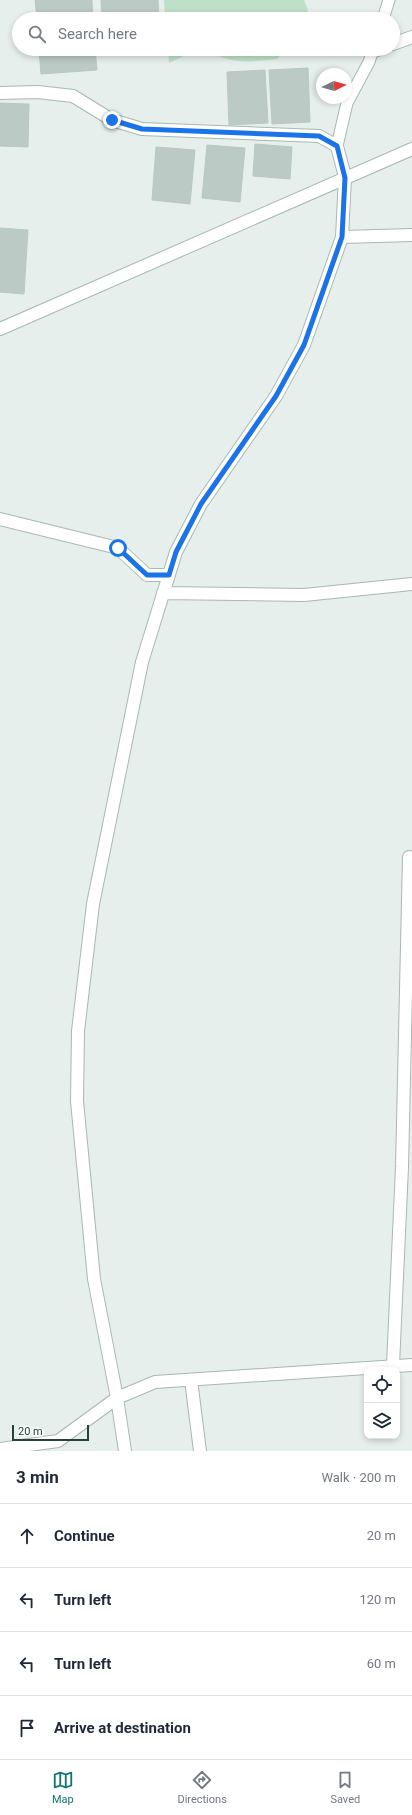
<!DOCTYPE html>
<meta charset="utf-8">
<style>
:root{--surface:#fff;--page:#f6f6f7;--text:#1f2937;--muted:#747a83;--line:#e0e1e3;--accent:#0f766e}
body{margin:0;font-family:Roboto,sans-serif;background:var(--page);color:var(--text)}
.controls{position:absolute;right:12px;bottom:12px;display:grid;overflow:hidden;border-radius:8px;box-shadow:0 2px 6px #0003}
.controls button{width:36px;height:36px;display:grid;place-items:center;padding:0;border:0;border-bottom:1px solid var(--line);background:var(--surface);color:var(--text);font:20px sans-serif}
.compass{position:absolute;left:316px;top:68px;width:36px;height:36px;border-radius:50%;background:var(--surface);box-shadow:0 2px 6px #0003;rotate:85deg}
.scale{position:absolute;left:12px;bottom:10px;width:77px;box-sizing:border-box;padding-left:4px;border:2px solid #24423a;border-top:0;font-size:11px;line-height:14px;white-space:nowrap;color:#24423a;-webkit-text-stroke:3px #f7fbf9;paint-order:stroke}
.stop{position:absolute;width:12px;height:12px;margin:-9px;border:3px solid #1a73e8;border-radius:50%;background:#fff}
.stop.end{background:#1a73e8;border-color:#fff;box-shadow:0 1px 4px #0008}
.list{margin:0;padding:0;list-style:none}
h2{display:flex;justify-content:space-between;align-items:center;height:52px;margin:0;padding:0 16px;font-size:17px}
h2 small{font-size:13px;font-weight:400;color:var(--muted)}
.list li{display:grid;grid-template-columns:26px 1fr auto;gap:12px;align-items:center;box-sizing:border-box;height:64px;padding:0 16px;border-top:1px solid var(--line)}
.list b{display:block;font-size:15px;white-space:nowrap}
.list em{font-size:13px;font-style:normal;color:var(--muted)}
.icon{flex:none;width:22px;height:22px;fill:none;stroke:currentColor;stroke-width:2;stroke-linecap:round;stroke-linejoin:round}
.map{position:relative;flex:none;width:412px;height:1451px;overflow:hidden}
.search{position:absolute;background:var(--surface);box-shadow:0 2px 6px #0003;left:12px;right:12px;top:12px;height:44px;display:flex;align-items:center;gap:10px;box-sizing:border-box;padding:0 14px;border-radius:22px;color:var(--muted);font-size:15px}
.sheet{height:308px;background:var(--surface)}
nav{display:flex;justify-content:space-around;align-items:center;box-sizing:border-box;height:56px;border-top:1px solid var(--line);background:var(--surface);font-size:11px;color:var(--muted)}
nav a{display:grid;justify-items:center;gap:2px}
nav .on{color:var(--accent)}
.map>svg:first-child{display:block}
.green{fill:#bfe0c8}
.building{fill:#bbcac4;stroke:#b8c9c2}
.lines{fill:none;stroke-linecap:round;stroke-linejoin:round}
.service-casing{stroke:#a8b8b2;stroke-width:13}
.minor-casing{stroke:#a8b8b2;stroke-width:14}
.tertiary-casing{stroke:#a8b8b2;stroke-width:14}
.service{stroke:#fff;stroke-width:11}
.minor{stroke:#fff;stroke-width:12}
.tertiary{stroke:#fff;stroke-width:12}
.route{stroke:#1a73e8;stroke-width:5}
</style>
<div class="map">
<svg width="412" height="1451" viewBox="0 0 412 1451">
<rect width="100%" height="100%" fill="#e6efeb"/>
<path class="green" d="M164,0H304L308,10L306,19H165Z
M168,49H187L182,57L169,63Z
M207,49H287L277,59C252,62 228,65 207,49Z"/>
<path class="building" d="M35,0H92L93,19H37Z
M101,0H158L159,19H102Z
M39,49H95L97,70L41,74Z
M308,68L310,122L272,124L269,70Z
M265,70L268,123L229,125L227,72Z
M0,103L29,104L28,147L0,146Z
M255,144L292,147L290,179L253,176Z
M207,145L245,148L240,202L202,198Z
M156,147L195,150L190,204L152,200Z
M0,228L28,230L24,294L0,292Z"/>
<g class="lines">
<defs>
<path id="service" d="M383,19L389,0
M337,146L347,103L369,62L373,49"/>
<path id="minor" d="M393,44L412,37
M372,52L380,49
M0,93L38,92L73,96L112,120L142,129L319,136L337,146L345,177L342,237L304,345L276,396L201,504L176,552L142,662L93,904L78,1031L77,1101L94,1279L117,1398L125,1451
M342,237L412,235
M0,519L118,548L147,575H169
M163,593L304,595L412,584
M393,1365L402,1167L409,857
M191,1380L200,1451
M0,1449L58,1441L117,1398L155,1382L412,1365"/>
<path id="tertiary" d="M0,329L412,149"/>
</defs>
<use href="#service" class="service-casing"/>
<use href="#minor" class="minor-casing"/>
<use href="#tertiary" class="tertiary-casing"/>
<use href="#service" class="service"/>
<use href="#minor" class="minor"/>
<use href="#tertiary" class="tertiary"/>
</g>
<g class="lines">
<path class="route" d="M112,120L142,129L319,136L337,146L345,178L342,237L304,345L276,396L201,504L176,552L169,575H147L118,548"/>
</g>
</svg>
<div class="controls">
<button><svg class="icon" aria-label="locate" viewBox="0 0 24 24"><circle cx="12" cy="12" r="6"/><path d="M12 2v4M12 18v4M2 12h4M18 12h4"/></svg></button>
<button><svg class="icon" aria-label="layers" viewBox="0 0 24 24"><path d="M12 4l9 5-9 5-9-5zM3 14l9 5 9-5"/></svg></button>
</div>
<svg class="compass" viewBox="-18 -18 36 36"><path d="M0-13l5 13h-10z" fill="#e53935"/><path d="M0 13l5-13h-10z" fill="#747a83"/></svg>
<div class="scale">20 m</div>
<div class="stop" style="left:118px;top:548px"></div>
<div class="stop end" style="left:112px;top:120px"></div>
<div class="search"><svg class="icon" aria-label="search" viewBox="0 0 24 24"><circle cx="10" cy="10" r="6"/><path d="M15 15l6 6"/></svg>Search here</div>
</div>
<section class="sheet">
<h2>3 min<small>Walk · 200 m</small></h2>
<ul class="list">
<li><svg class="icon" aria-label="ahead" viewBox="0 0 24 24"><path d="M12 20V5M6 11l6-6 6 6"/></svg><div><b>Continue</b></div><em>20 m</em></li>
<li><svg class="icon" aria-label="left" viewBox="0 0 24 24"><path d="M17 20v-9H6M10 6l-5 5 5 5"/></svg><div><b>Turn left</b></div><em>120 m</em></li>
<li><svg class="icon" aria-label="left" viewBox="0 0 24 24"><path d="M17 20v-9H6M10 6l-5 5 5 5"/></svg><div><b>Turn left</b></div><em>60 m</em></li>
<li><svg class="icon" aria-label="arrive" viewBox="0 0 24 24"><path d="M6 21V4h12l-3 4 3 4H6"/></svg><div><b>Arrive at destination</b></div></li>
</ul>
</section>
<nav>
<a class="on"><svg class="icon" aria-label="map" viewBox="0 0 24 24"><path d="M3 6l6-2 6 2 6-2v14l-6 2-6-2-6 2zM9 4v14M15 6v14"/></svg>Map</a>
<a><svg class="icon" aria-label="directions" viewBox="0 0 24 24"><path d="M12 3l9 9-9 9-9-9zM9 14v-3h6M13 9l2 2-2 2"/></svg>Directions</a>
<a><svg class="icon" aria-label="saved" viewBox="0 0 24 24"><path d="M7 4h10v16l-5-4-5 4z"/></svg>Saved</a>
</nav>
